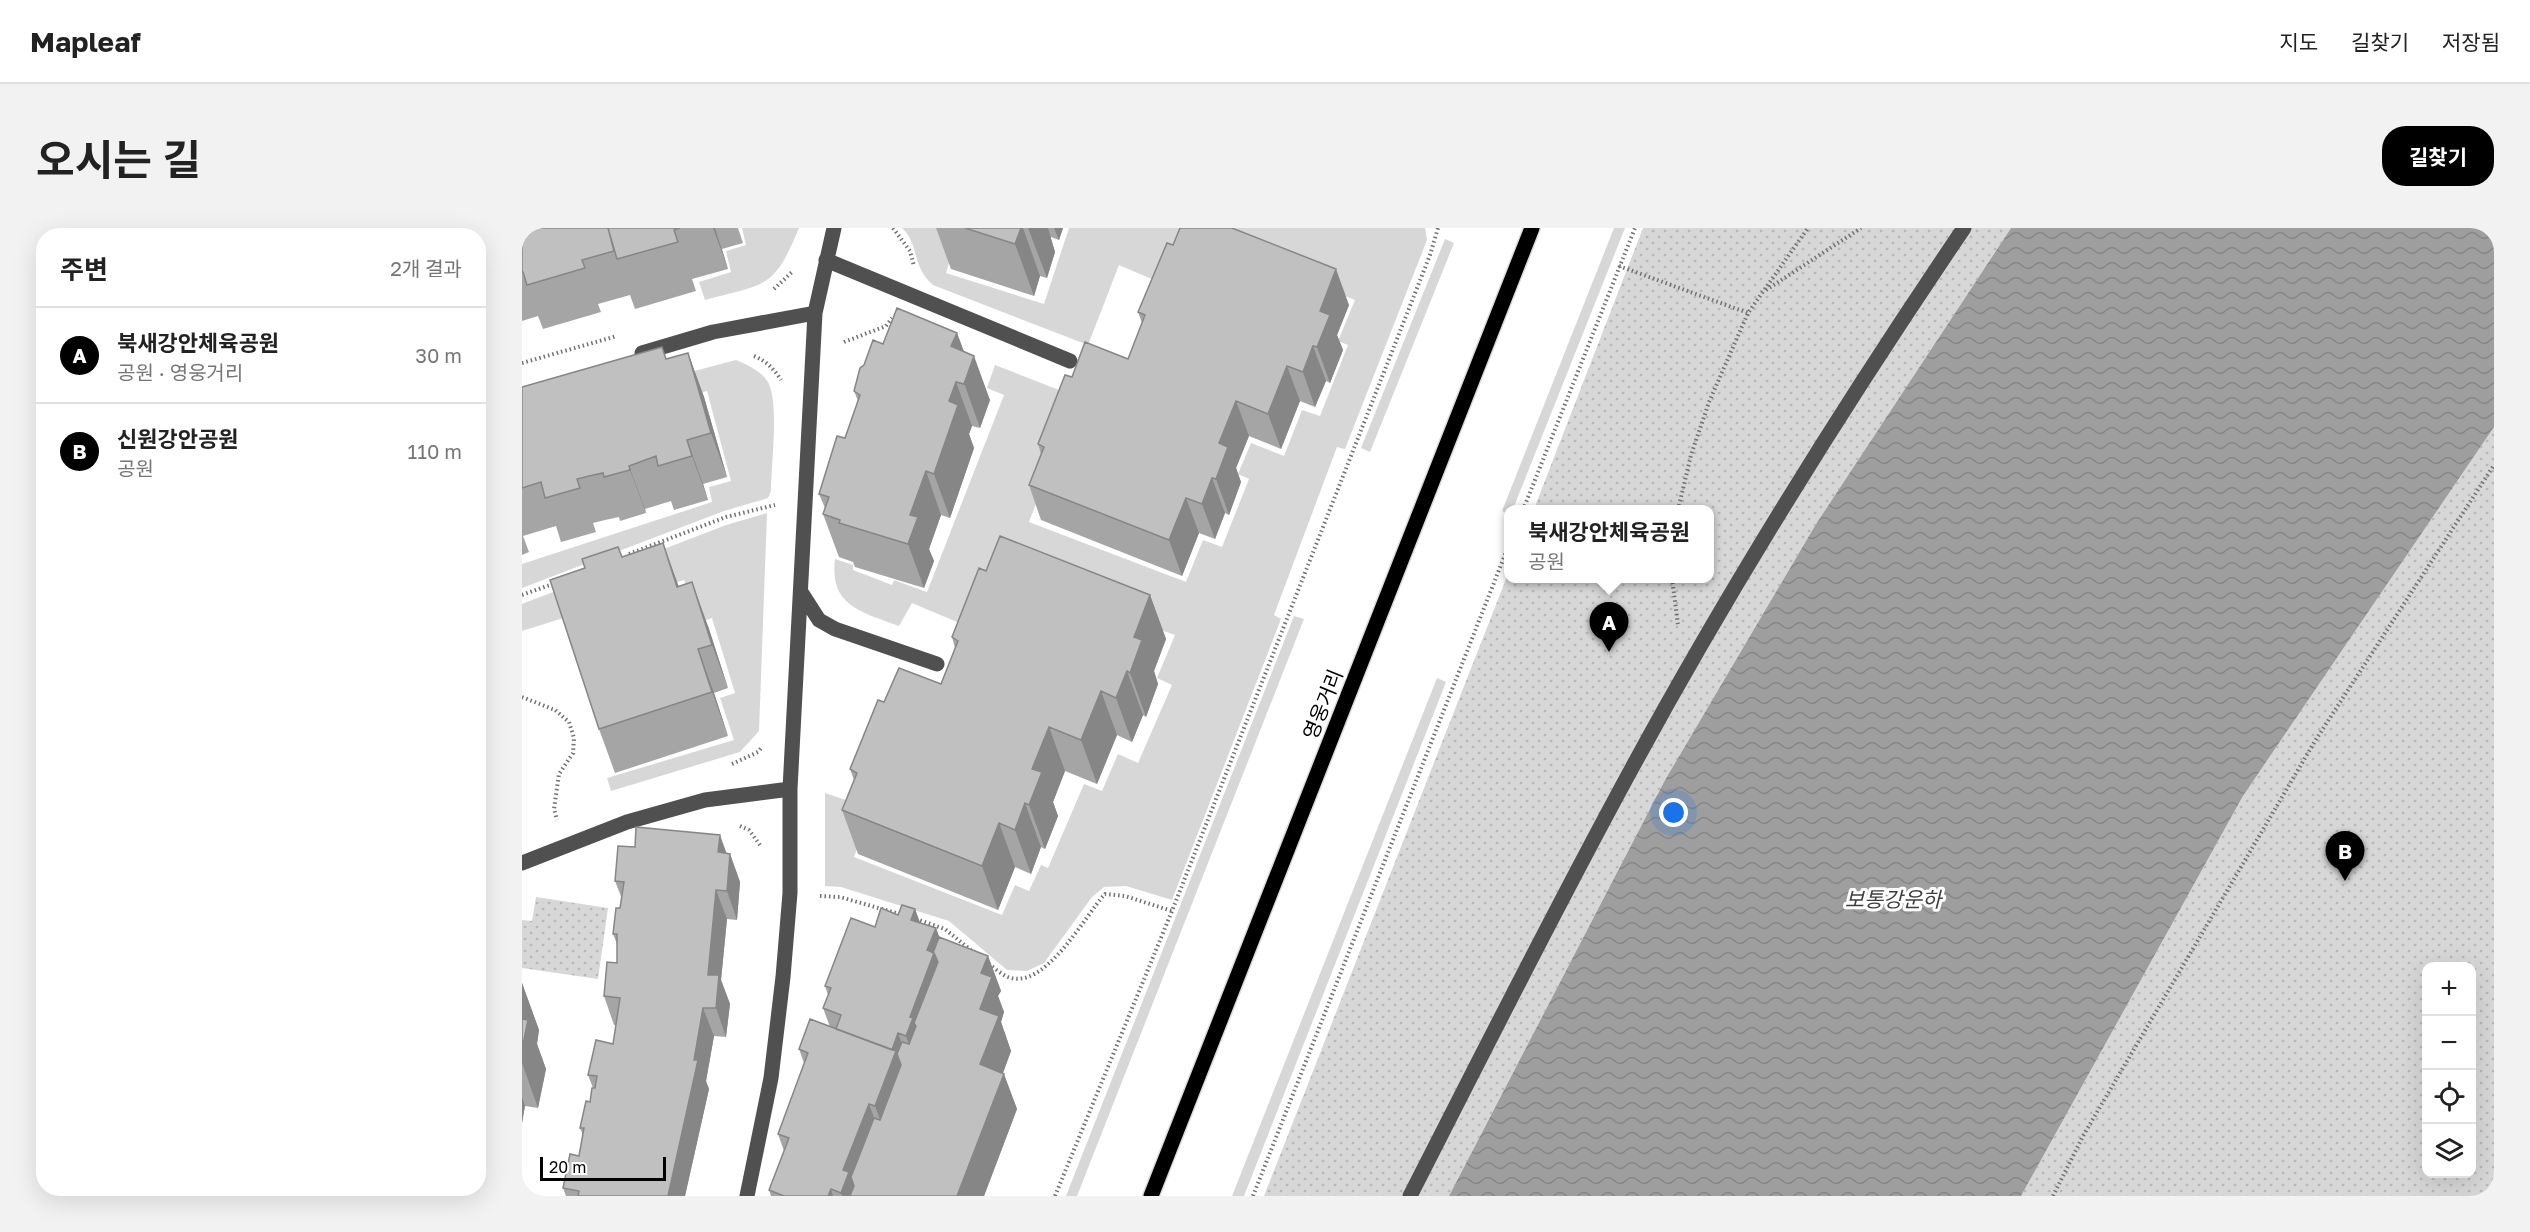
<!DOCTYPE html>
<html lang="ko">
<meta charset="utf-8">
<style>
:root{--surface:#fff;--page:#f2f2f2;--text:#222;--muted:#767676;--line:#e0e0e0;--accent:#000}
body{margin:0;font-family:"Golos Text","Noto Sans KR",sans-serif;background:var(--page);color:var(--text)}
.controls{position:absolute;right:18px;bottom:18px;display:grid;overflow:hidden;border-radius:12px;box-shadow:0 6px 24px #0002}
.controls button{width:54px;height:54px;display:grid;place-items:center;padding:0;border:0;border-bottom:2px solid var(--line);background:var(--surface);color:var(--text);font:30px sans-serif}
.scale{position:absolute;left:18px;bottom:15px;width:126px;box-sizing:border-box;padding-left:6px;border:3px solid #000;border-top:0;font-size:16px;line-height:21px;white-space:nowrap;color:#000;-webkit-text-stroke:4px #fff;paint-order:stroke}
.you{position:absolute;left:1152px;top:585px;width:21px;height:21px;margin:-15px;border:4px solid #fff;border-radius:50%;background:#1a73e8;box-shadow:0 0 0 9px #1a73e833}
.badge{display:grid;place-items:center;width:39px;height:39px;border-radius:50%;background:var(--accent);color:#fff;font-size:20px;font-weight:700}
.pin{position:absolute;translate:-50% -50px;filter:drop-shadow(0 2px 3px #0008)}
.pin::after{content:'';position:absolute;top:32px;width:21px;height:18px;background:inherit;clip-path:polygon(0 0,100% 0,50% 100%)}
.popup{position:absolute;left:982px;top:277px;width:210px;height:78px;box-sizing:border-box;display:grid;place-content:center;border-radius:12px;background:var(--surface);filter:drop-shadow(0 2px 4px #0005);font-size:20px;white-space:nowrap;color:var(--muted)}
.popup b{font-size:22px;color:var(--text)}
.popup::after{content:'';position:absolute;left:50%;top:100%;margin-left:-12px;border:12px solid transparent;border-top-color:var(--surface)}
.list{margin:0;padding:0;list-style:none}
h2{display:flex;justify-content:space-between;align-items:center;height:78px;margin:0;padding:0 24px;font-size:26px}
h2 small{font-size:20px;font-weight:400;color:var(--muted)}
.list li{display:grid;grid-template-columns:39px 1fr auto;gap:18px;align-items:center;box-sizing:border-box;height:96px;padding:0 24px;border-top:2px solid var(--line)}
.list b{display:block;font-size:22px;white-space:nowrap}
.list p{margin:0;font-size:20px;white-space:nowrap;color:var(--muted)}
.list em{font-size:20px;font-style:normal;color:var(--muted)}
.icon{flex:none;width:33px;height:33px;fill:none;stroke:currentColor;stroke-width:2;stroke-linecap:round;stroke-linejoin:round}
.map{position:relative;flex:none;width:1972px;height:968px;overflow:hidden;border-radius:24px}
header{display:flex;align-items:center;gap:36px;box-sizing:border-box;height:84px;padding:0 30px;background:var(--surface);border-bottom:2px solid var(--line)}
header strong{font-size:28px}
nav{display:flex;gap:33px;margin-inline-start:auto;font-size:21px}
.intro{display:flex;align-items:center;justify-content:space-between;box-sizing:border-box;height:144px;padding:0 36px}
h1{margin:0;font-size:42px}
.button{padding:15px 27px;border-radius:24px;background:var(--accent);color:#fff;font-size:21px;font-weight:700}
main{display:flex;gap:36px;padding:0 36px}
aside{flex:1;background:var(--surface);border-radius:24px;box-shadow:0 6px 24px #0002}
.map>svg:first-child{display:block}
.green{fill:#d7d7d7}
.park{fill:url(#park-dots);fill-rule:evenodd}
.water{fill:url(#water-waves)}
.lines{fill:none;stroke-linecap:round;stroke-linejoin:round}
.major-casing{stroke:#dbdbdb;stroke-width:18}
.path{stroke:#727272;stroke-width:4;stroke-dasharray:1.5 3;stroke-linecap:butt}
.minor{stroke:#505050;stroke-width:15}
.major{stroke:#000;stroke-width:15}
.wall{fill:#a5a5a5}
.shaded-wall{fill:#868686}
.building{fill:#c0c0c0;stroke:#868686;stroke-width:1.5}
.labels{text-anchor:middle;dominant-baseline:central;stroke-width:6;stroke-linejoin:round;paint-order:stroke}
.street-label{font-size:20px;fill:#000;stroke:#fff}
.water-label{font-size:21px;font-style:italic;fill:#3f3f3f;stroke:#fff}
</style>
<header>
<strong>Mapleaf</strong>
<nav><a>지도</a><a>길찾기</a><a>저장됨</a></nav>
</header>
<div class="intro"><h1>오시는 길</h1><a class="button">길찾기</a></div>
<main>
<aside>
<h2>주변<small>2개 결과</small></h2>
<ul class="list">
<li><span class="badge">A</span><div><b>북새강안체육공원</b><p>공원 · 영웅거리</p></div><em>30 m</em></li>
<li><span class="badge">B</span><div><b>신원강안공원</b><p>공원</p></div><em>110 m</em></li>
</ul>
</aside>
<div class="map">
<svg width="1972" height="968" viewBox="0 0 1972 968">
<defs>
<pattern id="park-dots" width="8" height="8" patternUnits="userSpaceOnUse" patternTransform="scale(1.5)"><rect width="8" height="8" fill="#d7d7d7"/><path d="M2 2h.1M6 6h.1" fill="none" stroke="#b7b7b7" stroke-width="1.8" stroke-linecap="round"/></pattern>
<pattern id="water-waves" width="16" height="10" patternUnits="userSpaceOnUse" patternTransform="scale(1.5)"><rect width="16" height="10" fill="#9e9e9e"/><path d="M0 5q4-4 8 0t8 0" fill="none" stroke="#868686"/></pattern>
</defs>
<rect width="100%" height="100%" fill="#fff"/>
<path class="green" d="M220,0H277C252,61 244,56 183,72L177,54L209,44L204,23L224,17Z
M380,0H432V18L424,45L522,76L547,0H903L905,12L823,221L815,219L752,387L759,391L650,672L604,658L582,659L570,669L522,735L505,743L485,742L427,693L319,659L303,658V565L342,578L347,590L332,629L480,687L493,657L507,663L519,637L526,640L562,556L580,563L596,526L616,535L650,457L635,450L653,407L492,349L461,405L390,375L377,398C341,384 307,379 313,331L331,337V342L370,357L372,352L405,364L482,167L465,160L473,137L555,169L507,294L664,354L681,312L700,319L727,251L716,246L729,215L762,228L780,182L798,188L826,117L816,113L833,72L666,7L648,59L597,37L566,117L411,57C389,38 398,17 380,0Z
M1092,0H1103L991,281L986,282V286L980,283Z
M923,11L932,15L848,224L839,220Z
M214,132C226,137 241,144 247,156C257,180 249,235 249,263L246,270L202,283L0,360V336L190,274L187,259L209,253L185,163L164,169L131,154Z
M245,285L237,503L218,524L89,563L85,550L212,512L198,470L213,465L190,390L176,395L162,352L0,403V376L204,297Z
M772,388L782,391L555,968H544Z
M915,450L924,454L722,968H710Z"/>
<path class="park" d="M1121,0H1489L1294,296L1143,552L927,968H742L986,346V350H1188V282L1012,281Z
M1972,199V968H1499L1721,568ZM1904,738H1950V946H1904Z
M14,669L86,680L76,751L0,740V692L10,693Z"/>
<path class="water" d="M1489,0H1972V199L1721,568L1499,968H927L1143,552L1294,296Z"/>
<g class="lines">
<defs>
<path id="major" d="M629,968L1010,0"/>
</defs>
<use href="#major" class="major-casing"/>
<path class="path" d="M371,0L388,23L392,38
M1097,38L1226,85
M252,61L270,44
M1244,62L1339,0
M322,114L364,98L370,90
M232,128C244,133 252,141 259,152
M0,135L95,108
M1001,282L1113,0
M1156,282L1169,227L1187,174L1226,85L1286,0
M107,326L204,289L253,277
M1150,350L1156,397
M0,367L33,355
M0,469L33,482L47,494L52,510L51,525L37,546L32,581L35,592
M210,536L236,524L240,519
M218,598L227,602L238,617
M298,668L318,669L381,687
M394,691L423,701L451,724
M467,736C472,740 479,746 486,749C523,763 562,689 583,666L603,668L650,683
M533,968L650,683L908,27L916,0
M731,968L986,319
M1531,968L1561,908L1793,513L1972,237"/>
<path class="minor" d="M304,32L548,133
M120,125L191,104L293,85
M279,364L297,392L313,401L415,436
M0,635L105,594L183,572L268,561
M225,968L249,850L261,749L268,665V561L293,85L312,0
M888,968C961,825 1033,681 1110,540C1211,354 1324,174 1442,0"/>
<use href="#major" class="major"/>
</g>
<path class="wall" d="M0,0H216L221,15L200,21L206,41L170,51L174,63L113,81L108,67L76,76L79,84L21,101L16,88L0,93Z
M414,0H541L537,12L529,9V11L533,24L525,50L518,48L512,68L429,41Z
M827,77L815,107L821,122L808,155L804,153L793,179L778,173L759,221L727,208L714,240L719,254L707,287L703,285L693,311L677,305L660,348L519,292L507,257L519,226L516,216L550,149L606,131L620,95L616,84Z
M435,105L442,124L468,172L458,200L450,198L447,206L452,220L428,290L419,287L407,321L412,333L402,360L333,339L331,334L317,329L301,286L303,280L297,266L323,210L336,173L332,163L361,116Z
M140,119L144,131L166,125L182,169L205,249L181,256L186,272L152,282L149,273L123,281L124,285L98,293L97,289L83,292L71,295L74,304L39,314L34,298L1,308L7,324L0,327V159Z
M100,329L157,358L186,398L206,460L192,465L206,508L93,545L77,501Z
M464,343L628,367L644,411L632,443L636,456L624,489L621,487L610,514L595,507L575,556L543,543L531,574L536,588L523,621L519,619L509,646L493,639L476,682L336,626L320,582L332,552L328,541L362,474L419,456L433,420L430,409Z
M205,625L208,626L218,654L215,692L205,691L199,752L208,776L204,809L192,808L184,853L187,861L163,968H44L41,960L57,928L61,907L58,900L68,874L71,860L66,847L91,816L94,797H92L82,768L95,735V716L91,706L100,671L93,653Z
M393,681L398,695L414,700L417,709L466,728L479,763L476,768L482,784L479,794L489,823L481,845L495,881L462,968H249L247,962L262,923L256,906L282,835L277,821L308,799L301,780L306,767L303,758L353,699L376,687Z
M0,755L17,802L15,816L24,841L16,880L3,878L0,895Z"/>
<path class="shaded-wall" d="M191,0H193L206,41Z
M499,0H501L518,48L512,68L493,16Z
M506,0H526L533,24L525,50Z
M532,0H541L537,12Z
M814,41L827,77L815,107L821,122L808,155L795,119L798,83Z
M435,105L448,140L452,128L468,172L458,200L429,118Z
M791,118L804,153L793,179L781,144Z
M166,125L182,169L205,249L189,205Z
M765,138L778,173L759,221L746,186Z
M434,154L450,198L447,206L452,220L428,290L412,246L427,173Z
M714,173L727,208L714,240L719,254L707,287L694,251L697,215Z
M165,212L181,256L186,272L170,228Z
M107,238L123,281L124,285L108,242Z
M404,243L419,287L407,321L412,333L402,360L386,316L388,287Z
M690,250L703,285L693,311L680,276Z
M664,270L677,305L660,348L647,312Z
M141,315L157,359H155Z
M170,354L186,398L206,460L190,417Z
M628,367L644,411L632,443L636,456L624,489L608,445L612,409Z
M176,421L192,465L206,508L190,464Z
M605,443L621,487L610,514L594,470Z
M579,463L595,507L575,556L559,512Z
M527,499L543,543L531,574L536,588L523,621L507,577L510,541Z
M503,575L519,619L509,646L493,602Z
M477,595L493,639L476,682L460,638Z
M198,607L207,632L208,626L218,654L215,692L205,663L196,624Z
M194,662L205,691L199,752L208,776L204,809L194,780L186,747Z
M393,681L407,719L414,700L430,744L400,851L384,808L389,692Z
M466,728L479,763L476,768L482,784L479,794L489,823L471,872L458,836L459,745Z
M0,755L17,802L15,816L24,841L16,880L0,835Z
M181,780L192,808L184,853L187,861L163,968H146Z
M376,805L392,849L371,927L353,878L368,826Z
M482,846L495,881L462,968H435Z
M0,869L3,878L0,895Z
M347,876L365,925L348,968H320L319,965L321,942Z
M309,961L311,968H306Z"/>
<path class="building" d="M0,0H86L92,23L60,32L63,40L5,57L1,44H0Z
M86,0H158L152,2L156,14L95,31Z
M443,0H499L493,16Z
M658,0H710L814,41L798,83L808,87L795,119L791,118L781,144L765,138L746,186L714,173L697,215L706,219L694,251L690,250L680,276L664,270L647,312L507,257L522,219L516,216L543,147L550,149L563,114L606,131L623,87L616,84L645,15L651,17Z
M375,80L435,105L429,118L452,128L442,156L434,154L427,173L436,177L412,246L404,243L388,287L396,289L386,316L317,295L318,292L301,286L307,269L297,266L315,208L323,210L338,167L332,163L338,140L342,137L351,112L361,116Z
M140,119L144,131L166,125L189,205L165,212L170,228L136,238L134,228L107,238L108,242L82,249L81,245L67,248L55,251L58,260L23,270L19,254L0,260V159Z
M478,308L628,367L612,409L620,412L608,445L605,443L594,470L579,463L559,512L527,499L510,541L520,544L507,577L503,575L493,602L477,595L460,638L320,582L335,545L328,541L356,472L362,474L377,440L419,456L436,413L430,409L457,340L464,343Z
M141,315L155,359L170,354L190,417L176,421L190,464L77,501L28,352L63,340L60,331L96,319L100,329Z
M114,599L198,607L196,624L208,626L205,663L194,662L186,747H197L194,780H181L172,832H176L146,968H56L57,963L41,960L48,926L57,928L62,900H58L64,873L68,874L70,860H73L75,848L66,847L74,812L91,816L98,770L82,768L85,734L95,735V706H91L94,680H98L102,654L93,653L96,618L113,619Z
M380,677L393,681L389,692L414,700L405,722L412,725L388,789L391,790L384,808L376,805L370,822L314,801L319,787L301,780L309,760L303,758L329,690L353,699L359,680L376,687Z
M417,709L466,728L459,745L470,749L458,781L477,788L458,836L482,846L435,968H328L332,958L329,949L352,890L358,892L379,837L375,826L380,814L387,816L394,798L392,795L416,734L412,725H411Z
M0,791L6,792L0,821Z
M288,791L374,823L353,878L347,876L321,942L327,944L319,965L309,961L306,968H262L247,962L267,910L256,906L286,825L277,821Z"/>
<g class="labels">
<g class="street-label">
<text transform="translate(800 476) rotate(-68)">영웅거리</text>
</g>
<g class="water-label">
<text x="1371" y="671">보통강운하</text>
</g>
</g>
</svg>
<div class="controls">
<button>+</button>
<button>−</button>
<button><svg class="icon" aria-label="locate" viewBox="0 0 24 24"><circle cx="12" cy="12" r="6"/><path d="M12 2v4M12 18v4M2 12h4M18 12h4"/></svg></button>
<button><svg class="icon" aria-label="layers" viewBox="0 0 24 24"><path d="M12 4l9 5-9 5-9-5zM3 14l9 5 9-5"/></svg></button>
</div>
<div class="scale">20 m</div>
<div class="you"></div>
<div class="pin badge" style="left:1087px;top:424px">A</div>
<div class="popup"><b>북새강안체육공원</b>공원</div>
<div class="pin badge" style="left:1823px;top:653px">B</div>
</div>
</main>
